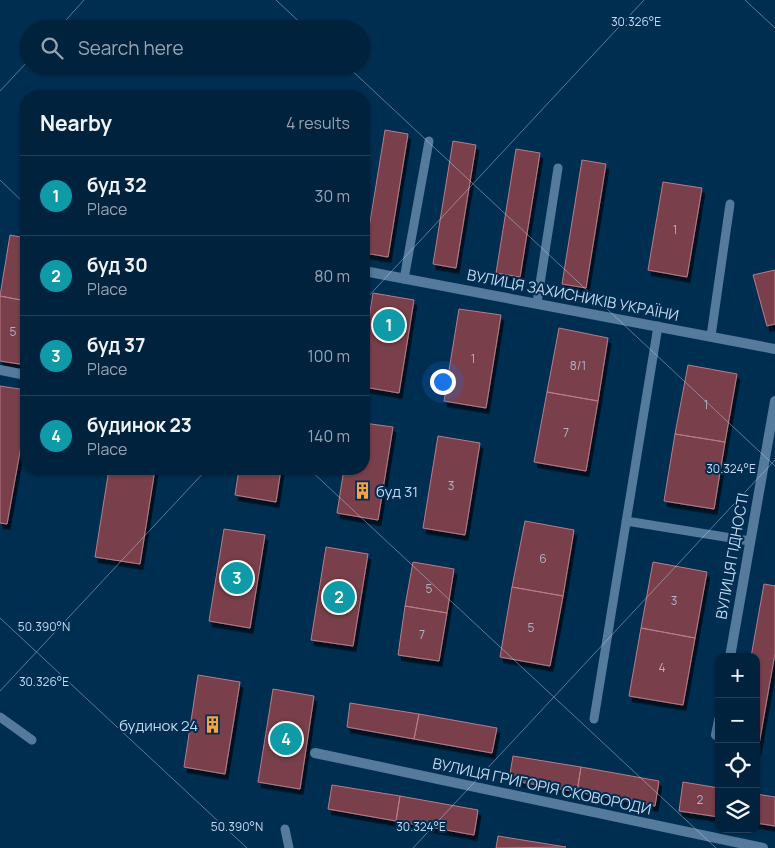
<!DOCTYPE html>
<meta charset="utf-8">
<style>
:root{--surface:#00223d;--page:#0e2f48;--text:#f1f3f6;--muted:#95a4b0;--line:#223f57;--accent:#f4a344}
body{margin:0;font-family:Manrope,sans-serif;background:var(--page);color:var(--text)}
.controls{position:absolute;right:15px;bottom:15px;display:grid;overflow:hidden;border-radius:10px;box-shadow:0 1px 4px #0004}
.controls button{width:45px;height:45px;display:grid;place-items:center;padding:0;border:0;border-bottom:1px solid var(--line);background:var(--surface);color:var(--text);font:25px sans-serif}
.you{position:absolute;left:442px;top:381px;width:18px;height:18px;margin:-12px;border:4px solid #fff;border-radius:50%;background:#1a73e8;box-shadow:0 0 0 8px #1a73e833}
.badge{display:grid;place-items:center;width:32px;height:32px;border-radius:50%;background:var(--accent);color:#fff;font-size:16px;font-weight:700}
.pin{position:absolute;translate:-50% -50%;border:2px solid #fff;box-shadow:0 1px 5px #0006}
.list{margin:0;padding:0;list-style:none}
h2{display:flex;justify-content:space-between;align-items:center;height:65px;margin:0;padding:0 20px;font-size:21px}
h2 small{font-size:16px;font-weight:400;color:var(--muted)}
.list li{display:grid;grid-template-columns:32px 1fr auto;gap:15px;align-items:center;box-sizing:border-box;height:80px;padding:0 20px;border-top:1px solid var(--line)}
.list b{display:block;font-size:19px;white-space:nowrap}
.list p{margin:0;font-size:16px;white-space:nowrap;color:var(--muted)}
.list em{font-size:16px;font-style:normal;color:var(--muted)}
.icon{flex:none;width:28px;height:28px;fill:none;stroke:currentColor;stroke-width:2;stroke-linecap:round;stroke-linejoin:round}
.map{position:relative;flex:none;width:775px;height:848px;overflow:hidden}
.search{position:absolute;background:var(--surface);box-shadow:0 1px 4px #0004;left:20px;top:20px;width:350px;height:55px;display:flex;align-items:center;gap:12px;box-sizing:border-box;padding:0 18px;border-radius:28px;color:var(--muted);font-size:19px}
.panel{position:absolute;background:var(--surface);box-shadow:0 1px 4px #0004;left:20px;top:90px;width:350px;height:385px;border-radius:20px}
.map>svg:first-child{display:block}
.building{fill:#793f4c;stroke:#ba7b87;filter:url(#shadow)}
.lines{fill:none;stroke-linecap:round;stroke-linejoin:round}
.service{stroke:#547a9c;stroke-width:9}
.minor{stroke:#547a9c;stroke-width:10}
.ticks{fill:none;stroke:#c2d9f0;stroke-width:1;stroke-opacity:0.45}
.labels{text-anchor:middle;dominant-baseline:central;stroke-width:4;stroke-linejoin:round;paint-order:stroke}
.number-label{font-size:12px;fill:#b0b2c7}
.street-label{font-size:15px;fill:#c2d9f0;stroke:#002e51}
.poi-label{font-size:15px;fill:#c2d9f0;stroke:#002e51;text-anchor:start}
.ticks-label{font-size:12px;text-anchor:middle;fill:#c2d9f0;stroke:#002e51;stroke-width:4;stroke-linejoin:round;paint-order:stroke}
</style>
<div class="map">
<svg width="775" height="848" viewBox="0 0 775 848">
<defs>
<filter id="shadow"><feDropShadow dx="3" dy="5.5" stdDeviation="0" flood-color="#0009"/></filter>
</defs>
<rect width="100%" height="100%" fill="#002e51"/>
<path class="building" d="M385,130L408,134L388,257L365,253Z
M453,141L476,145L456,268L433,264Z
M516,149L540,153L520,277L496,273Z
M582,160L606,164L586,288L562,284Z
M663,182L702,188L687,277L648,270Z
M10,235L26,238V301L0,296Z
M775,270V324L767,326L753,275Z
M373,293L414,300L399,393L364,387V350Z
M0,296L26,301V365L0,361Z
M459,309L501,315L486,408L444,401Z
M559,328L608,338L598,401L547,392Z
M688,365L737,374L725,442L675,434Z
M0,386L26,390V418L7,524L0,523Z
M547,392L598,401L586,471L534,462Z
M364,423L393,427L378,520L337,513L344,469H364Z
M675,434L725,442L714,509L664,501Z
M438,436L480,443L465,535L423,528Z
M109,469H155L140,564L95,557Z
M239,469H281L276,502L235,495Z
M525,521L574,530L563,596L512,587Z
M224,529L265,535L250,628L209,621Z
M326,547L368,554L353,646L311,640Z
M413,562L454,569L447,613L405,606Z
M653,562L707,572L695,638L641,628Z
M764,584L775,586V653L758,750L756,657H751Z
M512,587L563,596L550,666L500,657Z
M405,606L447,613L439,661L398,655Z
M641,628L695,638L683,705L629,696Z
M198,675L240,682L225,774L184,767Z
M273,689L314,696L300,789L258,782Z
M350,703L419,714L414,739L347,727Z
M419,714L497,728L492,753L414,739Z
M513,756L581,767L577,792L509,780Z
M581,767L659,781L655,806L577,792Z
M683,782L719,788V817L679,811Z
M332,785L400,796L396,821L328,809Z
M756,794L775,797V826L756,823Z
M400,796L478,810L474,835L396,821Z
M498,836L566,847L496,848Z"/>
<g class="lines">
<path class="service" d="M404,279L429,141
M537,303L558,168
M711,336L730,204
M626,521L750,541
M0,717L32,740
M594,719L658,326
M285,829L289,848"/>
<path class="minor" d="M364,271L775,349
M0,370L26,375
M730,657L775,401
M716,735L719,720
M315,753L763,848"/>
</g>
<path class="ticks" d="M276,0L307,29M745,0L775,28M58,29L84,0M347,66L775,466M0,91L29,60M0,180L26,205M364,301L644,0M309,469L716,848M0,618L247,848M0,691L207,469M413,848L775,460"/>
<defs>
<symbol id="building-bare" viewBox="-9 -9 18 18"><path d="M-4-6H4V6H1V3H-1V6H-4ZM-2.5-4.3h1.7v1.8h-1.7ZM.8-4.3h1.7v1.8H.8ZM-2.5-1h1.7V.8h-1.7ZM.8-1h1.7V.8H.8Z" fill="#f4a344" stroke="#002e51" stroke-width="2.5" paint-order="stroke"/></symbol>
</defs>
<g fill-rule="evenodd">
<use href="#building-bare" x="350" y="478" width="25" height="25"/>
<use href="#building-bare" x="200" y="712" width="25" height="25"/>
</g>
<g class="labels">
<g class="number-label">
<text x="675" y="229">1</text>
<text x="13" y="331">5</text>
<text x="473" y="358">1</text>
<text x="578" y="365">8/1</text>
<text x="706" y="404">1</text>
<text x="566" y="432">7</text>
<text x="451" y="485">3</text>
<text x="543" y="558">6</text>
<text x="429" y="588">5</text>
<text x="674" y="600">3</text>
<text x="531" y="627">5</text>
<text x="422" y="634">7</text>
<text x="662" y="667">4</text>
<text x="700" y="799">2</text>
</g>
<g class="street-label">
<text transform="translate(573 295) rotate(11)">ВУЛИЦЯ ЗАХИСНИКІВ УКРАЇНИ</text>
<text transform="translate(732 556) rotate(-80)">ВУЛИЦЯ ГІДНОСТІ</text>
<text transform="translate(542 786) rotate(12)">ВУЛИЦЯ ГРИГОРІЯ СКОВОРОДИ</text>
</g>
<g class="poi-label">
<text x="376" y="491">буд 31</text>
<text x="198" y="725" text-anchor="end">будинок 24</text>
</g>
</g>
<g class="ticks-label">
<text x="636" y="26">30.326°E</text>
<text x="731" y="473">30.324°E</text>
<text x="44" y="631">50.390°N</text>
<text x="44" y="686">30.326°E</text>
<text x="421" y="831">30.324°E</text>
<text x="237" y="831">50.390°N</text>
</g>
</svg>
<div class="controls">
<button>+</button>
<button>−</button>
<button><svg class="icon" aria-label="locate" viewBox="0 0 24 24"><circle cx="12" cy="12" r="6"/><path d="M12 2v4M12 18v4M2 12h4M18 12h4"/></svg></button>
<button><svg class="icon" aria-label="layers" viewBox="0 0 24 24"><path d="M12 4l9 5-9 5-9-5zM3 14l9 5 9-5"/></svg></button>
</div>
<div class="you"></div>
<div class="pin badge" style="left:389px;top:325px;background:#0f9aa8">1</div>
<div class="pin badge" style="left:339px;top:597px;background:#0f9aa8">2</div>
<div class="pin badge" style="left:237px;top:578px;background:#0f9aa8">3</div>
<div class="pin badge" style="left:286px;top:739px;background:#0f9aa8">4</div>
<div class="search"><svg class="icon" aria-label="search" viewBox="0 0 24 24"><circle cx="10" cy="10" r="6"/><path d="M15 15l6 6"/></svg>Search here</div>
<section class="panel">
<h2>Nearby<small>4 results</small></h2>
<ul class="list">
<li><span class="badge" style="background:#0f9aa8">1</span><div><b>буд 32</b><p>Place</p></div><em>30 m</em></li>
<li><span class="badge" style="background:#0f9aa8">2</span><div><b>буд 30</b><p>Place</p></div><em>80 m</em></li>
<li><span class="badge" style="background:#0f9aa8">3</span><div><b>буд 37</b><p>Place</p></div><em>100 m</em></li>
<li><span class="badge" style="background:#0f9aa8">4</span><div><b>будинок 23</b><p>Place</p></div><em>140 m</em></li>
</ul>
</section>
</div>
